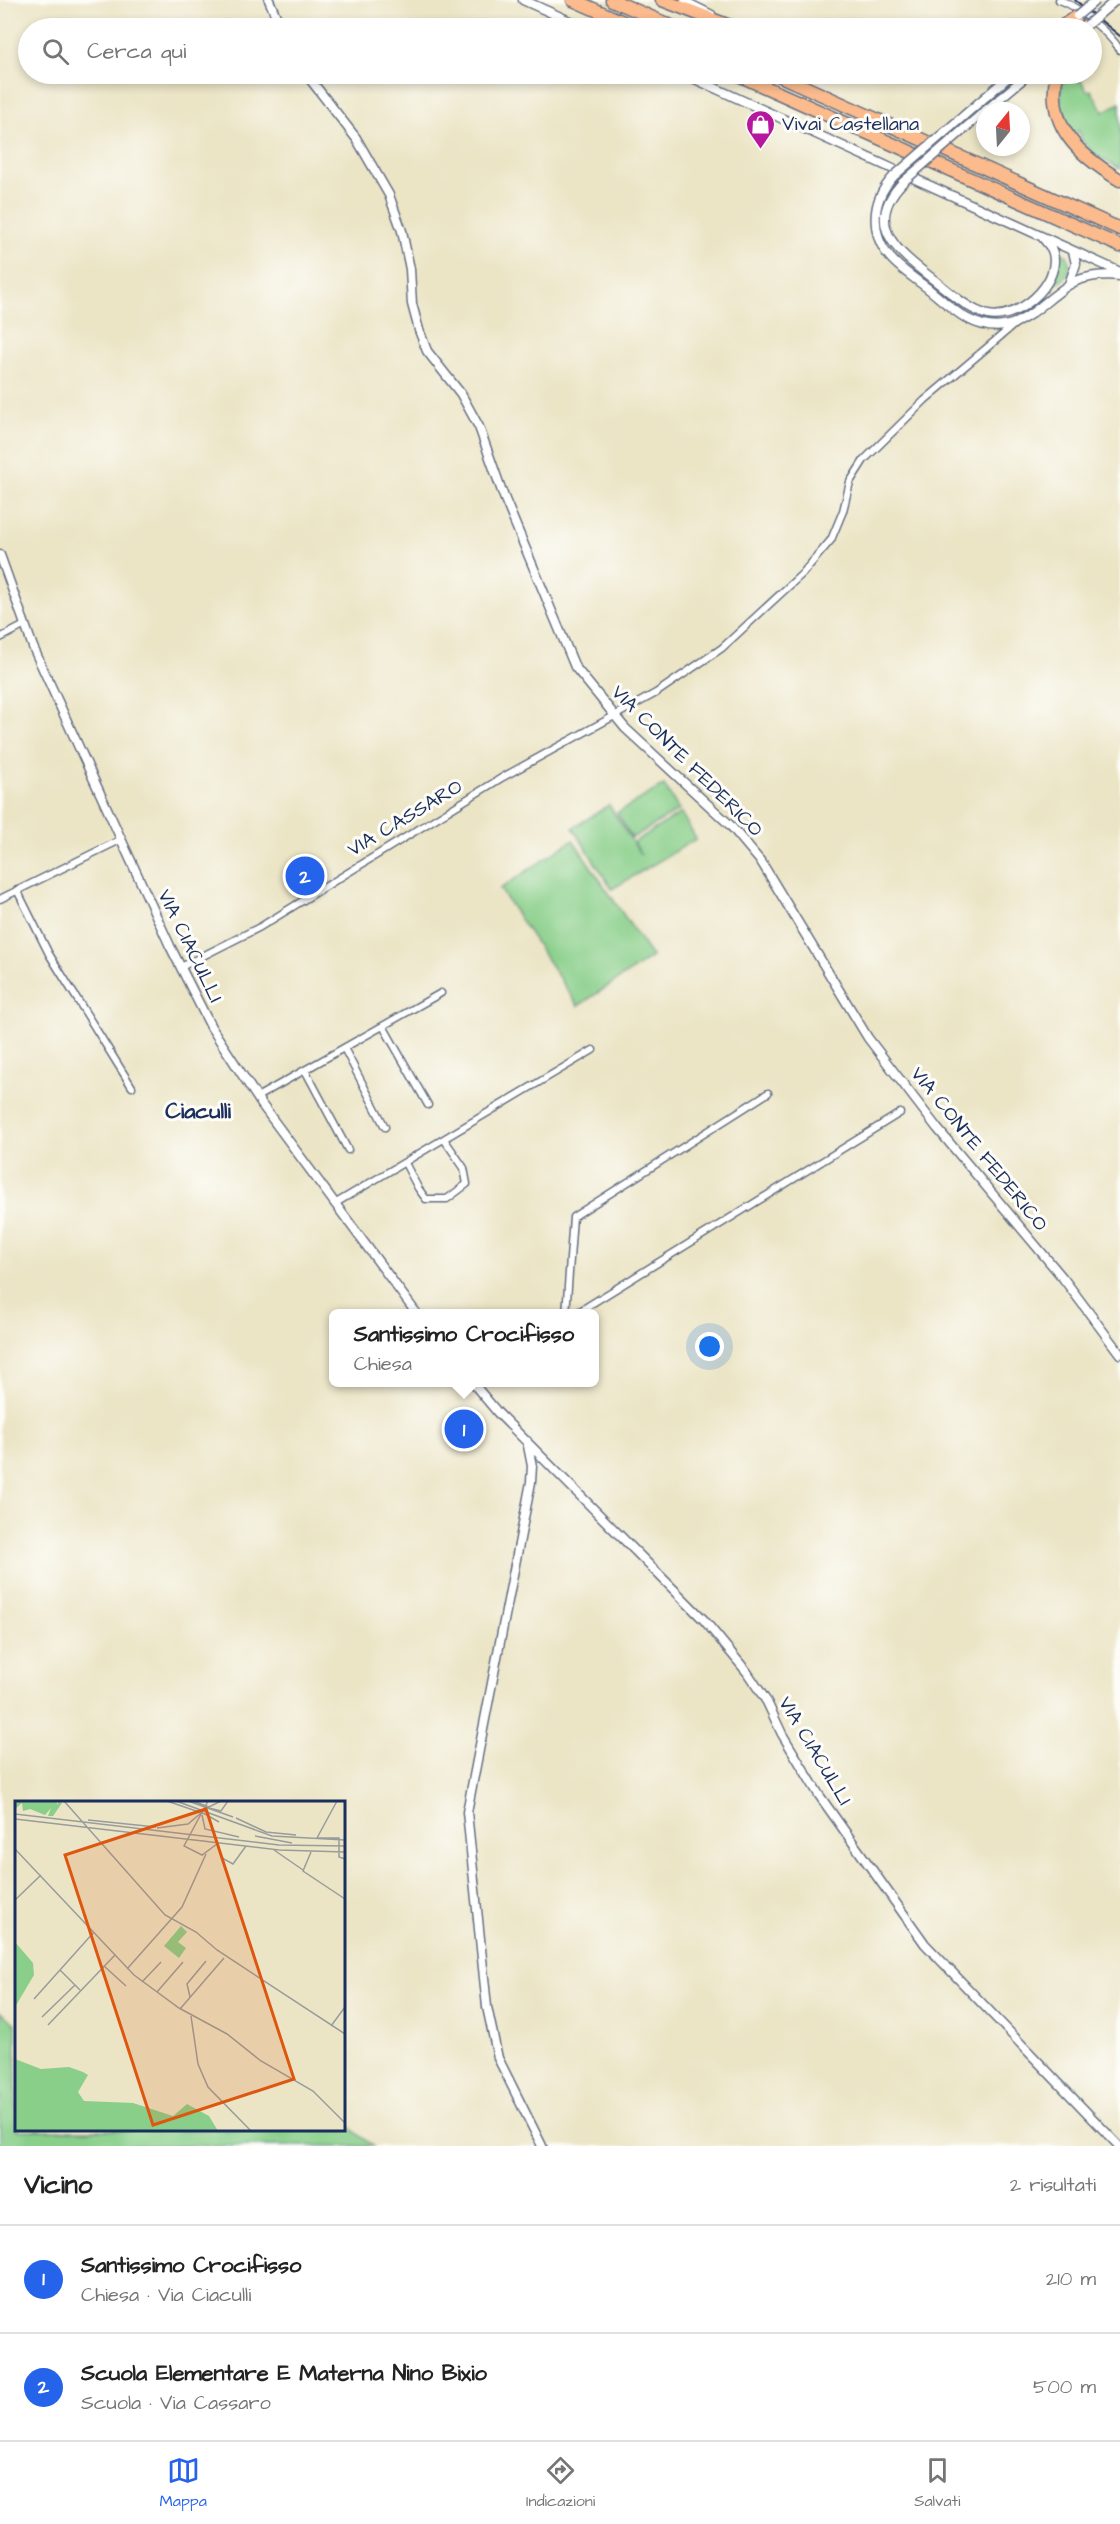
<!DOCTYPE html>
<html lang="it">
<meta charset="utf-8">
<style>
:root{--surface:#fff;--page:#f2f2f2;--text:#222;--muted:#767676;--line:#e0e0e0;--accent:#2563eb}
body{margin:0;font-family:"Architects Daughter",sans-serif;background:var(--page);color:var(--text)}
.compass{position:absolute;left:976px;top:102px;width:54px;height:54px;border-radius:50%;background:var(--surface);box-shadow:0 3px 9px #0003;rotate:18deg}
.you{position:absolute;left:710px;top:1347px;width:21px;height:21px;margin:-15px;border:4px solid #fff;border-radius:50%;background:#1a73e8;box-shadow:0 0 0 9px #1a73e833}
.badge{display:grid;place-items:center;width:39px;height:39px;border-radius:50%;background:var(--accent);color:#fff;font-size:20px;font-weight:700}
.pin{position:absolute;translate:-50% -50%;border:3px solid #fff;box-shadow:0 2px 6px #0006}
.popup{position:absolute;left:329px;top:1309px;width:270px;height:78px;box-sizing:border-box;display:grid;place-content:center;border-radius:9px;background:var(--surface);filter:drop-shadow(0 2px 4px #0005);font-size:20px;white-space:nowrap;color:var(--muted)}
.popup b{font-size:22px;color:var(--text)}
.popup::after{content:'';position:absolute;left:50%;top:100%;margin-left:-12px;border:12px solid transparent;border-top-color:var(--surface)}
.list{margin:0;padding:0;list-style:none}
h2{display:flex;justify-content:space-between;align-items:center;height:78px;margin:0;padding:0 24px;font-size:26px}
h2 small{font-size:20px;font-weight:400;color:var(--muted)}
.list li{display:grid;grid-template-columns:39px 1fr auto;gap:18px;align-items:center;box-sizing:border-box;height:108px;padding:0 24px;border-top:2px solid var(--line)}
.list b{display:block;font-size:22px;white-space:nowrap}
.list p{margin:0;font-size:20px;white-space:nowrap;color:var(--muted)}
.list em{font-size:20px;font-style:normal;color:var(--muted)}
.icon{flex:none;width:33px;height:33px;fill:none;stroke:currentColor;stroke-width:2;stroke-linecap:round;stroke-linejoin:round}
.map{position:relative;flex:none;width:1120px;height:2146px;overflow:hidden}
.search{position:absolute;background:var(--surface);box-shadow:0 3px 9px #0003;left:18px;right:18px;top:18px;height:66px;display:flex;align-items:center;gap:15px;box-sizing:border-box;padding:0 21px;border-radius:33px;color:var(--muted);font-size:22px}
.sheet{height:294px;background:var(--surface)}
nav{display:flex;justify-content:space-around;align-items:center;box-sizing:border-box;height:84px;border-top:2px solid var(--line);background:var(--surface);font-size:16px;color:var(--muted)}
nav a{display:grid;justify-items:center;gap:3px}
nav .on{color:var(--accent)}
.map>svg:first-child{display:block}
.green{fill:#89cf8a;stroke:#527f74;stroke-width:1.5}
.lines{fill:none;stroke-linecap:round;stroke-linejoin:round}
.minor-casing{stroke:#646e82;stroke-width:9}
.tertiary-casing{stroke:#646e82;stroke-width:11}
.motorway-casing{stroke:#646e82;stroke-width:15}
.minor{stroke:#fff;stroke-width:6}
.tertiary{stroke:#fff;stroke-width:8}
.motorway{stroke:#fbbb8d;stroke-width:12}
.rail{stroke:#1b2f5e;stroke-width:2}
.tertiary-bridge-casing{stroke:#646e82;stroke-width:11;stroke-linecap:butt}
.tertiary-bridge{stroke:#fff;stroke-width:8}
.labels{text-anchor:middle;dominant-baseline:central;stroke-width:6;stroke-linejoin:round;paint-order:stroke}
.poi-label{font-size:20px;fill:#1b2f5e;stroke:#fdfcf7;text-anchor:start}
.street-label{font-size:20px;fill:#1b2f5e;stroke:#fdfcf7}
.quarter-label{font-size:22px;font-weight:bold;fill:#1b2f5e;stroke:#fdfcf7}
.inset-road{fill:none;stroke:#989c9c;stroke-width:1.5}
.view{fill:#de5710;fill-opacity:0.15;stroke:#de5710;stroke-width:3}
.inset-edge{fill:none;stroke:#1b2f5e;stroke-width:3}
</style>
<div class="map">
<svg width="1120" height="2146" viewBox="0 0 1120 2146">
<rect width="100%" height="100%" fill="#fdfcf7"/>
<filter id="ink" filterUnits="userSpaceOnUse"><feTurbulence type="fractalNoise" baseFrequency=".0167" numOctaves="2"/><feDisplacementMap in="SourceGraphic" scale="12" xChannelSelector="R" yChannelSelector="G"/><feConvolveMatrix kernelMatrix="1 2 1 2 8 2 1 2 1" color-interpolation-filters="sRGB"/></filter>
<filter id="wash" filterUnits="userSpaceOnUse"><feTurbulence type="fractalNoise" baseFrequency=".008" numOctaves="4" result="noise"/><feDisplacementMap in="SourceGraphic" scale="24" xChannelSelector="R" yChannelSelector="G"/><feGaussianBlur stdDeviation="1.35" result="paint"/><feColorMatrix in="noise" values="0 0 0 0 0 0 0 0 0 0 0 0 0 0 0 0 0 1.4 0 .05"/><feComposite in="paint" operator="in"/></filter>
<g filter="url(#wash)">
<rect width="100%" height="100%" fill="#ebe4c5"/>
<path class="green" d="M1063,74H1077L1087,91L1091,90L1103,112L1120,103V169C1103,159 1084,152 1079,131L1072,134L1060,102Z
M1063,253L1068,257L1070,269L1064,279L1053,285L1058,272L1059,256Z
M664,785L679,810L632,838L617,813Z
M609,805L641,855L634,842L681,813L696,839L612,889L573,828Z
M573,840L652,957L578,1006L500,889Z
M0,2012L16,2024V2130H344V2123L373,2146H0Z"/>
</g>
<g filter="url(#ink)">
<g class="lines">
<defs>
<path id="minor" d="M684,0L712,14
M1059,0C1077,5 1110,34 1120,50
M0,638L25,625
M17,890L49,954L132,1087
M0,899L122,839
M181,967L260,927L503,777L656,693L722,648L802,574L831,540L843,511L850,482L864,460L925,400L1015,324
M383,1026L428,1105
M344,1048L385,1127
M305,1070L348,1150
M257,1097L441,993
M405,1163L418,1188L426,1199H447L467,1184L464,1168L444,1139
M336,1203L593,1050
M566,1314L573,1217L768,1093
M575,1314L900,1113"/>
<path id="tertiary" d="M269,0L281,28
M523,0L585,28
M306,74L356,138L389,195L402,231L410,269L412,304L419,330L427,351L461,394L479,427L504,497L575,667L625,728L730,825L762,863L868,1038L937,1128L1063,1278L1120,1354
M684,74L1120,272
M985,111L1029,74
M894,176C877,194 871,214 879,239C886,260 909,274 926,287C939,297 952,310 966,318C1012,343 1033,309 1067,286C1081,276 1103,274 1120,276
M903,182C860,227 902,255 938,283C953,295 969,310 988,315C1017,321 1061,284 1053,253C1052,248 1046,242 1043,238
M1069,284L1076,264L1073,251
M0,555L33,647L170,946L211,1027L262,1105L417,1314
M472,1382L498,1413L704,1620L747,1672L767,1702L782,1734L819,1795L925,1944L1119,2146
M527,1441L532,1466L531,1482L467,1812L487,2007L498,2058L542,2146"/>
<path id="motorway" d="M573,0L637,28
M612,0L676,28
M662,0L735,28
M1060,28L1077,16
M736,74L1120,246
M776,74L1120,229
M1057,74C1045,126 1080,156 1120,180"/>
</defs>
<use href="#minor" class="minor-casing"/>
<use href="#tertiary" class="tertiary-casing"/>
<use href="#motorway" class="motorway-casing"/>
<use href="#minor" class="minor"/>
<use href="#tertiary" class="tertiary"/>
<use href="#motorway" class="motorway"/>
<path class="rail" d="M1075,0L1120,36"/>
<defs>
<path id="tertiary-bridge" d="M1077,16L1096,0
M1087,25L1116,0
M894,176L1012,74
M903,182L985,111"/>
</defs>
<use href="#tertiary-bridge" class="tertiary-bridge-casing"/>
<use href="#tertiary-bridge" class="tertiary-bridge"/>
</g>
</g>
<defs>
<symbol id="shop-pin" viewBox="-11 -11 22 30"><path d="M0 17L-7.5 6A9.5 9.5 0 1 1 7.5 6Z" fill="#b5179e" stroke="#fdfcf7"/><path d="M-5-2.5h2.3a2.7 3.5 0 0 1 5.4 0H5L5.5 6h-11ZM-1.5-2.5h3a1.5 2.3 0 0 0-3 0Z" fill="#fff"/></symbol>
</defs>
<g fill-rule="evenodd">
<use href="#shop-pin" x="744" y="108" width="33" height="45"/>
</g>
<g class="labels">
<g class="poi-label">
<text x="782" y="124">Vivai Castellana</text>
</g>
<g class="street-label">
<text transform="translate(687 761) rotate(45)">VIA CONTE FEDERICO</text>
<text transform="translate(405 818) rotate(-31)">VIA CASSARO</text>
<text transform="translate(190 946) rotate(64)">VIA CIACULLI</text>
<text transform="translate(979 1149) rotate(51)">VIA CONTE FEDERICO</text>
<text transform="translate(815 1751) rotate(59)">VIA CIACULLI</text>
</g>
<g class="quarter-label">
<text x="198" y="1111">Ciaculli</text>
</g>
</g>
<g transform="translate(15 1801)">
<rect width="330" height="330" fill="#ebe4c5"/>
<path d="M0,0H41L43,4V0L47,2L38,15H33L36,7L30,14L15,8L8,10L7,2L0,8ZM166,125L172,131L163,141L171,147L164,157L149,145ZM0,141L18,162L19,174L0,206ZM0,258L26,268L54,266L68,271L73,274L63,291L69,300L118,302L158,315L172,303L194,315L203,330H0Z" fill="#89cf8a"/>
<path class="inset-road" d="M49,0L150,114L181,131L202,149L330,233M152,0L190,13L204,21M161,0L257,35L330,39M173,0L218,16M178,0L194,6L206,0M193,0L169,45L187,54L202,43M322,0L302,37H324V56L330,58M190,6L206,10L213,0M0,13L264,44L330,45M187,14L190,28L224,36M221,17L251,31L281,34M0,18L264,49L330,51M73,19L141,26M142,27L173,23L186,12M240,35L277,42M0,48L119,174L164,207L212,233L246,260L298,290L330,322M259,49L288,69M296,51L288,70L330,98M207,57L218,63L231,45M0,99L26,74M89,165L111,185M112,168L167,106L191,53M45,169L65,189M127,181L146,161M142,191L168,161M175,196L172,183L191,160M19,198L79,131M165,208L209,157M176,215L183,263L193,286L236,330M27,216L60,184M33,224L100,154M316,225L330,206"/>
<path class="view" d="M191,8L279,278L138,324L50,54Z"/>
<rect width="330" height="330" class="inset-edge"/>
</g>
</svg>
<svg class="compass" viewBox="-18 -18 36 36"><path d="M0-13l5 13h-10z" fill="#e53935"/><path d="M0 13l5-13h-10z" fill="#767676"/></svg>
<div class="you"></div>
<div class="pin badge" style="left:464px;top:1429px">1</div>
<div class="popup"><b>Santissimo Crocifisso</b>Chiesa</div>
<div class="pin badge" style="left:305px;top:876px">2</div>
<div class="search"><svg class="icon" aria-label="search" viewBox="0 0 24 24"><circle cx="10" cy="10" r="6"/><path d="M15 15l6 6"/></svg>Cerca qui</div>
</div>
<section class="sheet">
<h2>Vicino<small>2 risultati</small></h2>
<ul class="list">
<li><span class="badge">1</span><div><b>Santissimo Crocifisso</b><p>Chiesa · Via Ciaculli</p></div><em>210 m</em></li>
<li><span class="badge">2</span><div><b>Scuola Elementare E Materna Nino Bixio</b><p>Scuola · Via Cassaro</p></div><em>500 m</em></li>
</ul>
</section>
<nav>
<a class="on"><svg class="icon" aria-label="map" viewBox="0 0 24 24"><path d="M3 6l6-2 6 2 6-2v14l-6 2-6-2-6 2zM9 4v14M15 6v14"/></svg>Mappa</a>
<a><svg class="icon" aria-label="directions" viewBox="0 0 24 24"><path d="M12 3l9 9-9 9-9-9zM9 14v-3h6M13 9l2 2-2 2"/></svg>Indicazioni</a>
<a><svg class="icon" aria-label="saved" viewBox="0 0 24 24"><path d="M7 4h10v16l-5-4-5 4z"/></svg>Salvati</a>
</nav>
